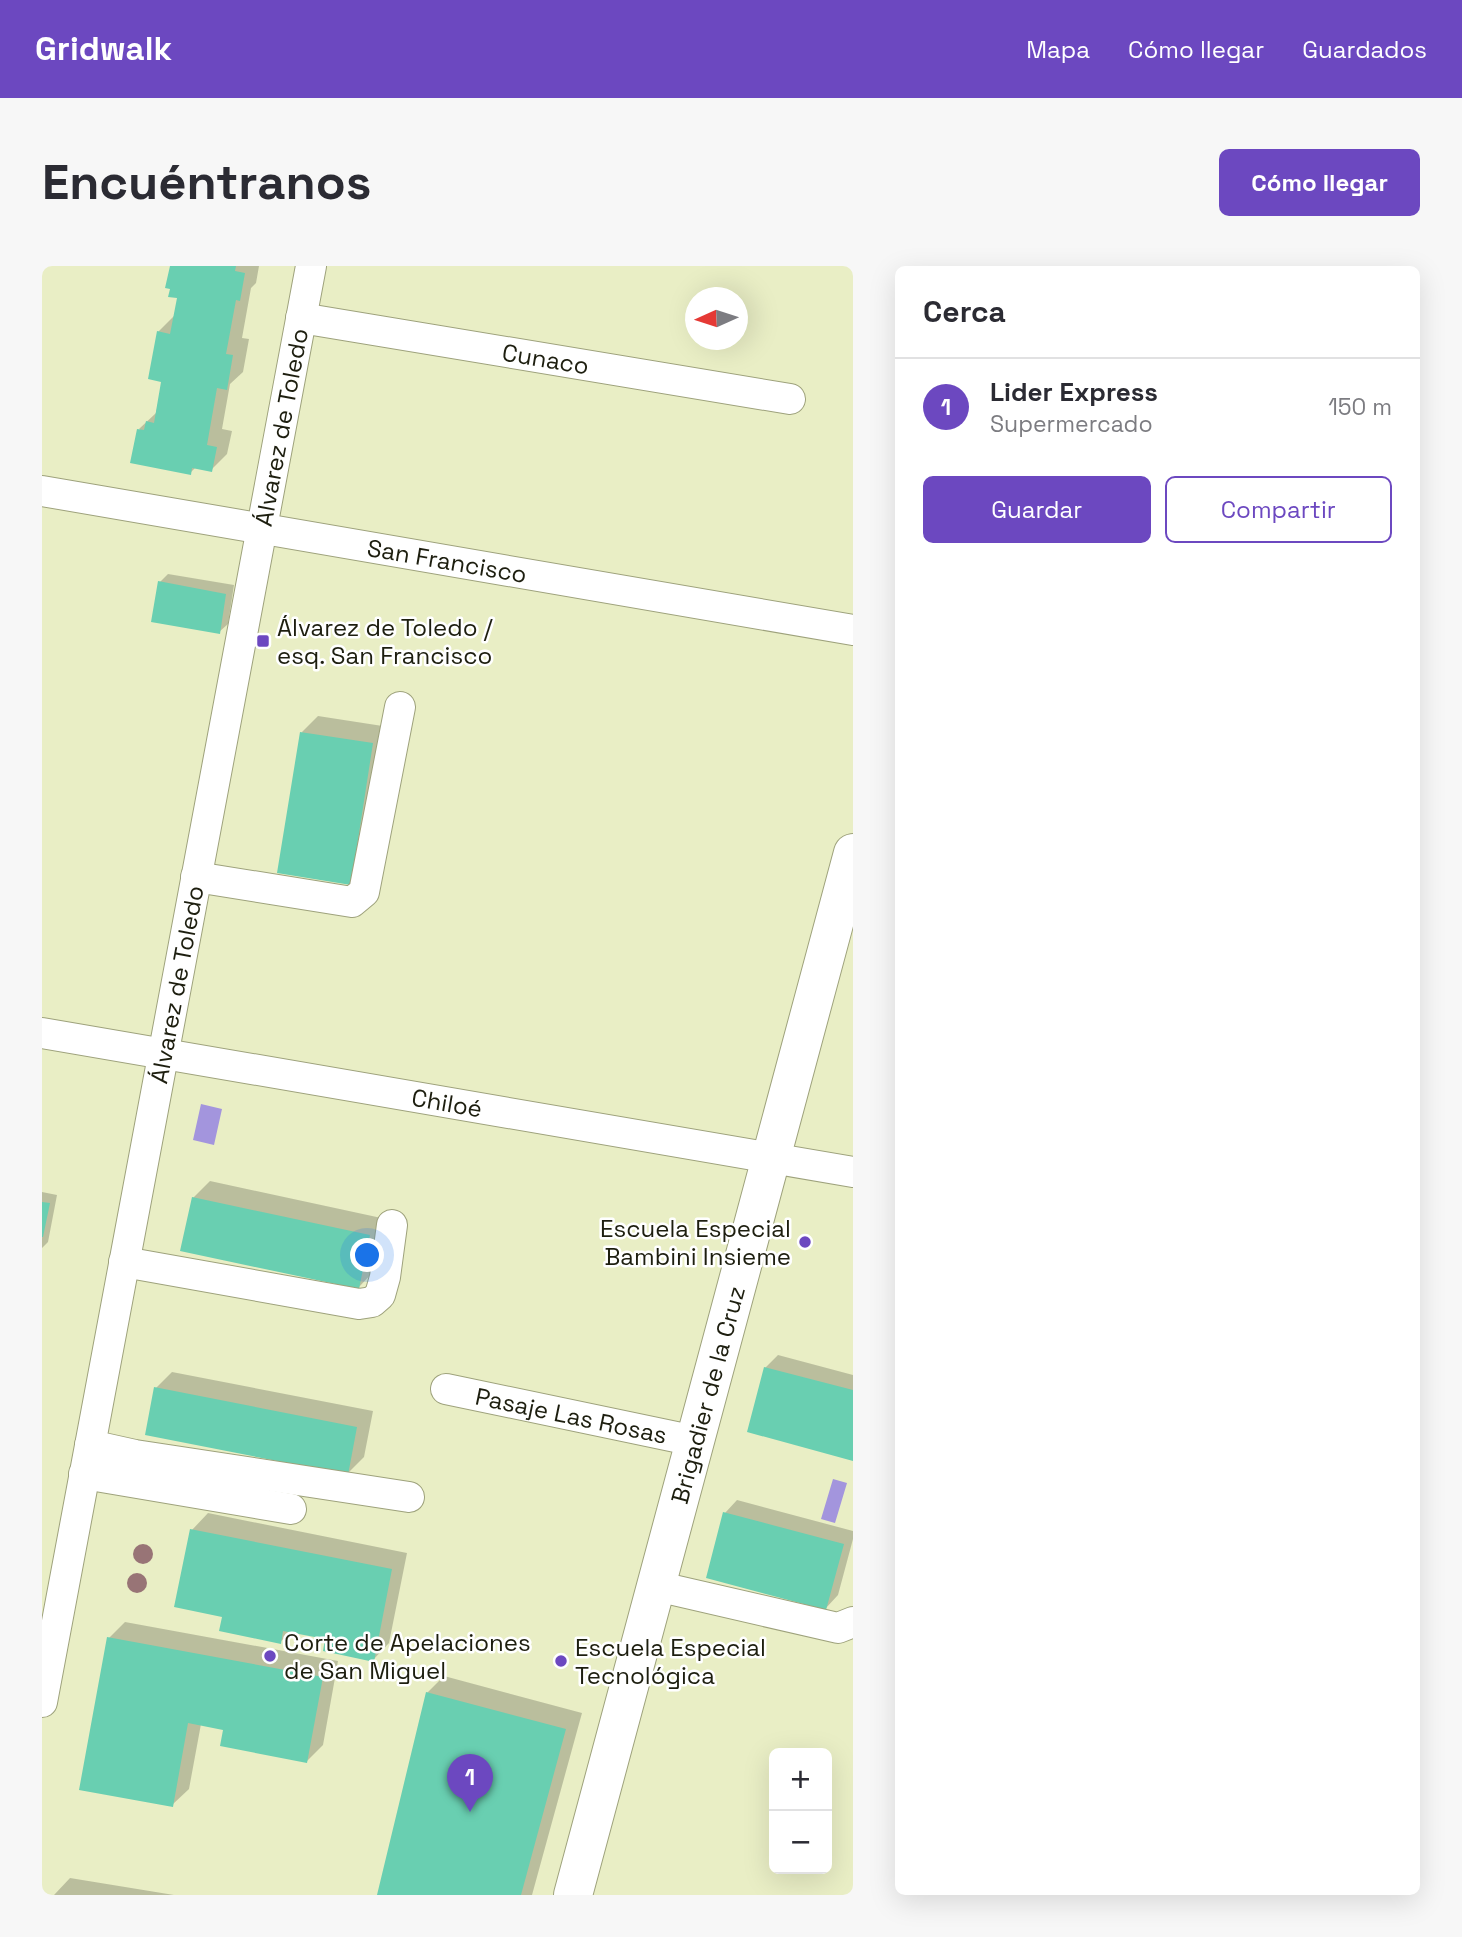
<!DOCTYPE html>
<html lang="es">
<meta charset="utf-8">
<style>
:root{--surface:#fff;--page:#f7f7f7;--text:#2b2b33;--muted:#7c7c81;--line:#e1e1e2;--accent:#6c48c0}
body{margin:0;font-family:"Space Grotesk",sans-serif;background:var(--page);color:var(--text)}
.controls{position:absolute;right:21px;bottom:21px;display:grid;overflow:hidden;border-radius:10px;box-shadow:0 7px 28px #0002}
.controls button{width:63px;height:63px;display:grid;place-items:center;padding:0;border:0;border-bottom:2px solid var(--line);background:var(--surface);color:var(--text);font:35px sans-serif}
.compass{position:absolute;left:643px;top:21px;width:63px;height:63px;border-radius:50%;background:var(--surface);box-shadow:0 7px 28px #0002;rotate:267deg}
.you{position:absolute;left:326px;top:990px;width:24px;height:24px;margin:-18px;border:5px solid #fff;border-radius:50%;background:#1a73e8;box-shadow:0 0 0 10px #1a73e833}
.badge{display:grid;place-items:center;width:46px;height:46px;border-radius:50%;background:var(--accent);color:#fff;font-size:23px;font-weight:700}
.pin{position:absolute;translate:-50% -58px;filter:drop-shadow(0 2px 4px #0008)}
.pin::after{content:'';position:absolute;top:37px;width:24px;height:21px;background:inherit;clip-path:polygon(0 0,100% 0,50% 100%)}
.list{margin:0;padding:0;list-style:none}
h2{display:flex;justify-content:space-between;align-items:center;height:91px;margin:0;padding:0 28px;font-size:30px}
h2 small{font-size:23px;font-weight:400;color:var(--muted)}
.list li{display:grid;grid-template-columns:46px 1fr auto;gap:21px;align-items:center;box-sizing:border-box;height:98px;padding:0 28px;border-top:2px solid var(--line)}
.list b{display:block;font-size:26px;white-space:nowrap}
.list p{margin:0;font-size:23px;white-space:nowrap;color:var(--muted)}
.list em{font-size:23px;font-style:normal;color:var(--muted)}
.actions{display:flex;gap:14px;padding:21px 28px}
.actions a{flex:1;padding:16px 0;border:2px solid var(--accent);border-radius:10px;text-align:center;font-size:24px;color:var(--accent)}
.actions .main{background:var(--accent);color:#fff}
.map{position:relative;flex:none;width:811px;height:1629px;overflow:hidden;border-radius:10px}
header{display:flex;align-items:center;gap:42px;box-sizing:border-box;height:98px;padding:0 35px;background:var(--accent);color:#fff}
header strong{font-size:33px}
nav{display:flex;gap:38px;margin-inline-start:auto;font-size:24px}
.intro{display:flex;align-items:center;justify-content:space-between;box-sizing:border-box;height:168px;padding:0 42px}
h1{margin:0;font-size:49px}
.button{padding:18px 32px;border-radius:10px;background:var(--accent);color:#fff;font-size:24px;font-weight:700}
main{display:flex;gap:42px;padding:0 42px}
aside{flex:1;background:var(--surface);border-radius:10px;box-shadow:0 7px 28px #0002}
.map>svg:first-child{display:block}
.water{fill:#a395dd}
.shadow{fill:#0003}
.building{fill:#69cfb1}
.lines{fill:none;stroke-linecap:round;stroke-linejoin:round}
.minor-casing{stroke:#9ea27c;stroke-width:32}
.major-casing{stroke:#9ea27c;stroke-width:40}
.minor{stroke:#fff;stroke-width:30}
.major{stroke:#fff;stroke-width:38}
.tree{fill:#987476}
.poi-dot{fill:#6c48c0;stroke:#fff;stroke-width:2.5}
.labels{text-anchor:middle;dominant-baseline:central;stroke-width:5;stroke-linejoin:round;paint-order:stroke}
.street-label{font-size:24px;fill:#1d1e0f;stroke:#fff}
.poi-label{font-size:24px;fill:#1d1e0f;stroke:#fff;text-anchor:start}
</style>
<header>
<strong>Gridwalk</strong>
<nav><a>Mapa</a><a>Cómo llegar</a><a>Guardados</a></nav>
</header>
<div class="intro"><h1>Encuéntranos</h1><a class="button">Cómo llegar</a></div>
<main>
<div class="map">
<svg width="811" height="1629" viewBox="0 0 811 1629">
<rect width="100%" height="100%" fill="#e9eec5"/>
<path class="water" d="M159,838L180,843L172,879L151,874Z
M791,1213L805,1217L793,1257L779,1253Z"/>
<path class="shadow" d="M129,0H217L214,17L209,22L200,72L207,73L201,106L188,118L180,163L190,165L185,188L169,204L154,201L148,207L97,163L114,147L121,115L116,66L133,49L137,31Z
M126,308L192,319L186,358L177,366L118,316Z
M276,450L347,461L308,617L260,466Z
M168,915L344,953L333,1004L317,1021L151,932Z
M0,926L15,929L6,976L0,982Z
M736,1089L811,1109V1193L723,1102Z
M130,1106L331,1145L322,1191L305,1208L114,1122Z
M695,1234L811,1265V1273L796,1329L784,1342L683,1247Z
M166,1247L365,1287L347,1377L331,1394L285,1372L250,1365L238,1376L182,1350L150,1264Z
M83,1356L296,1395L281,1479L265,1495L183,1462L159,1458L147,1523L130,1539L67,1372Z
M402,1410L540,1447L490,1629H337L385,1427Z
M28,1612L132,1629H12Z"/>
<path class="building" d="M128,0H194L193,5L203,7L198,35L194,34L184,88L191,89L185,124L175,122L165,179L175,181L170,206L150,202L149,209L88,197L95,163L102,164L104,155L112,157L119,116L106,113L115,65L128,68L135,32L126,31L128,23L123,22Z
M116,315L184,328L178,368L109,356Z
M258,466L331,477L309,619L235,607Z
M150,931L328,969L317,1023L138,985Z
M0,936L8,937L1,971H0Z
M722,1101L811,1124V1195L705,1166Z
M112,1121L315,1161L306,1209L103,1169Z
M681,1246L802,1278L784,1344L664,1312Z
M148,1263L350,1303L332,1396L281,1385L283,1373L241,1365L239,1378L177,1365L180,1351L132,1341Z
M65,1371L281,1411L265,1497L178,1480L181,1464L146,1457L131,1541L37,1524Z
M384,1426L524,1463L479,1629H335Z"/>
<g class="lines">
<defs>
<g id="minor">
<path id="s1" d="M259,52L748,133"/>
<path id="s2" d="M0,225L811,364"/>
<path d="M154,611L310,636L322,626L358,441"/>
<path id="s3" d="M0,767L811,906"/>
<path d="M82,996L317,1038L330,1036L338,1029L343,1011L350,959"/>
<path id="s4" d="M404,1123L653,1175"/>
<path d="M48,1179L93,1189L367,1231"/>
<path d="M42,1208L249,1243"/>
<path d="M614,1320L796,1362L811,1356"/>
<path id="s5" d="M0,1436L269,0"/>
</g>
<g id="major">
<path id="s6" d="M531,1629L811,587"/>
</g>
</defs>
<use href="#minor" class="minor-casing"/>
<use href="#major" class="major-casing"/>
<use href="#minor" class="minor"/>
<use href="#major" class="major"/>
</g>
<g class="tree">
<circle cx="101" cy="1288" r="10"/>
<circle cx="95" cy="1317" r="10"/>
</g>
<g class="poi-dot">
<rect x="214" y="368" width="14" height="14" rx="3.5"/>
<circle cx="763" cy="976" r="7"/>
<circle cx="228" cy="1390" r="7"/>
<circle cx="519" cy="1395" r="7"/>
</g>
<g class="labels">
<g class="street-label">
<text stroke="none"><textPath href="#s1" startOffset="248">Cunaco</textPath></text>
<text stroke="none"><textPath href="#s5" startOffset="1297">Álvarez de Toledo</textPath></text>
<text stroke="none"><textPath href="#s2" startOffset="411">San Francisco</textPath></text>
<text stroke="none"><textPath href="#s5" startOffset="730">Álvarez de Toledo</textPath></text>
<text stroke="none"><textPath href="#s3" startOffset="411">Chiloé</textPath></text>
<text stroke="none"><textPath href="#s6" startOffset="518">Brigadier de la Cruz</textPath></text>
<text stroke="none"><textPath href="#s4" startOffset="128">Pasaje Las Rosas</textPath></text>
</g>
<g class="poi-label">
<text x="235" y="361">Álvarez de Toledo /<tspan x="235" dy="28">esq. San Francisco</tspan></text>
<text x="749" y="962" text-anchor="end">Escuela Especial<tspan x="749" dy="28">Bambini Insieme</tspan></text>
<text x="242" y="1376">Corte de Apelaciones<tspan x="242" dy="28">de San Miguel</tspan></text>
<text x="533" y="1381">Escuela Especial<tspan x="533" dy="28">Tecnológica</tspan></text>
</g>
</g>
</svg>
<div class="controls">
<button>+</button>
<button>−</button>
</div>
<svg class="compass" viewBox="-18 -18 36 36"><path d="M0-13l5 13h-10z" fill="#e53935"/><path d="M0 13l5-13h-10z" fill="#7c7c81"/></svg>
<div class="you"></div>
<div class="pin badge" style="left:428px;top:1546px">1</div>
</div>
<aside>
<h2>Cerca<small></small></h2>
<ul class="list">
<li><span class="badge">1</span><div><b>Lider Express</b><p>Supermercado</p></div><em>150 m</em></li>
</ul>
<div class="actions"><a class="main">Guardar</a><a>Compartir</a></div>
</aside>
</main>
